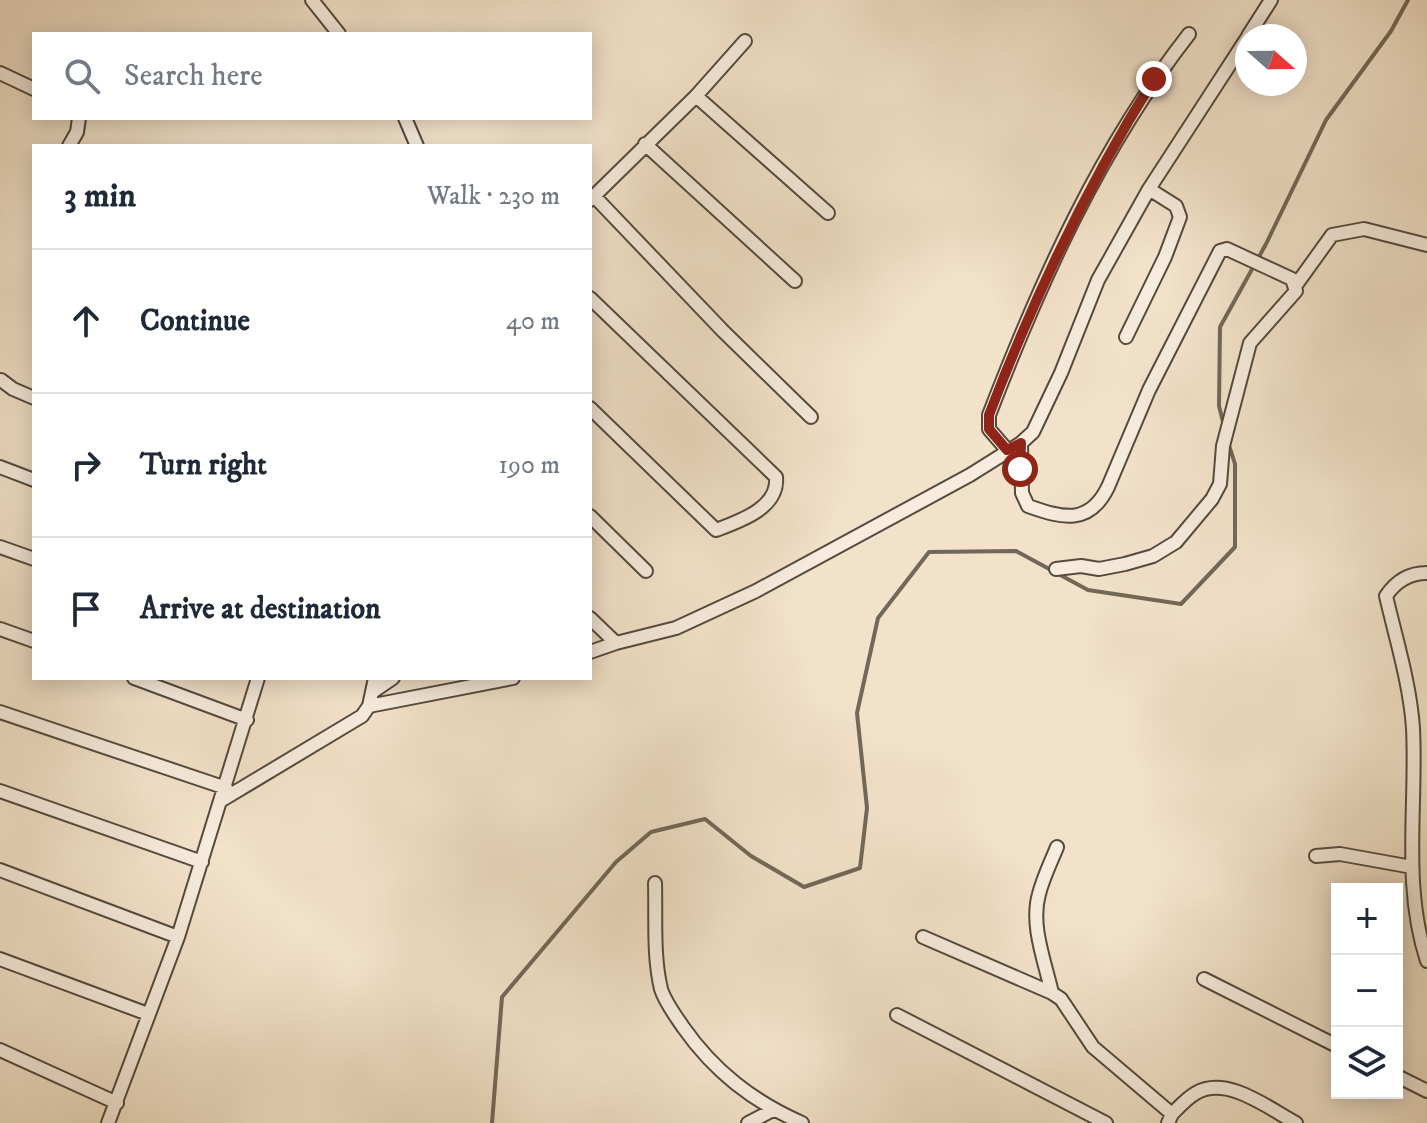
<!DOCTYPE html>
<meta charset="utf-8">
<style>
:root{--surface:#fff;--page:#f6f6f7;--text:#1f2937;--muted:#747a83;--line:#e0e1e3}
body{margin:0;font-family:"IM FELL DW Pica",serif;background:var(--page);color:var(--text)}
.controls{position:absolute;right:24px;bottom:24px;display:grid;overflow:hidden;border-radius:0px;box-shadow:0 4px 20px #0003}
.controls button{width:72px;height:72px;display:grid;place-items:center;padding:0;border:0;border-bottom:2px solid var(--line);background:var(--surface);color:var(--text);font:40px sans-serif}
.compass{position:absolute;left:1235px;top:24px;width:72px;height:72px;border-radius:50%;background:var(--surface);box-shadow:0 4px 20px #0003;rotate:110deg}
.stop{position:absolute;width:24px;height:24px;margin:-18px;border:6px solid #8f2418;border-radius:50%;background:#fff}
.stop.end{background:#8f2418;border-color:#fff;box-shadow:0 2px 8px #0008}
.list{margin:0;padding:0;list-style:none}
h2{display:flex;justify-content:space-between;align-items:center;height:104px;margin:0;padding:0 32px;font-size:34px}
h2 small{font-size:26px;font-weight:400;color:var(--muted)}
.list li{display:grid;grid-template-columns:52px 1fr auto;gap:24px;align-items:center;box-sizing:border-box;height:144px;padding:0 32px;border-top:2px solid var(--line)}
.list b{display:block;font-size:30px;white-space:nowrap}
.list em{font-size:26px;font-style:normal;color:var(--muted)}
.icon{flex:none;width:44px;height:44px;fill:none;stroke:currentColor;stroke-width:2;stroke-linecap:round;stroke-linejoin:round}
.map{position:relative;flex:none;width:1427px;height:1123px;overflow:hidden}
.search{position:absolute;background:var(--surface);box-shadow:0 4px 20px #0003;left:32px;top:32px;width:560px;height:88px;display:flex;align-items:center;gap:20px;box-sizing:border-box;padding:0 28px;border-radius:0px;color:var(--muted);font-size:30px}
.panel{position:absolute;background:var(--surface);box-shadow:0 4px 20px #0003;left:32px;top:144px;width:560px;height:536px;border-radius:0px}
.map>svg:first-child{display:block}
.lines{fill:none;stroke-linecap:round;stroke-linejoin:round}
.stream{stroke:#726858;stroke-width:4}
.minor-casing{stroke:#544a3d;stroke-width:16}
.minor{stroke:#f7ecdd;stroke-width:12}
.route{stroke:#8f2418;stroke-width:10}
</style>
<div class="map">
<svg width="1427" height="1123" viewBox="0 0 1427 1123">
<rect width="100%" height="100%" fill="#f2e2ca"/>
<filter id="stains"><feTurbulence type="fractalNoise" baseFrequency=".0025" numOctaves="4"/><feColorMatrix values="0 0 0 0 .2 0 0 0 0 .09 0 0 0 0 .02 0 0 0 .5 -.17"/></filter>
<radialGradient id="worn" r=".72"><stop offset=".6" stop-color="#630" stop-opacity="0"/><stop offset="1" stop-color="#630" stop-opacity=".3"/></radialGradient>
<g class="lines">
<path class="stream" d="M1224,426L1219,406L1220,327L1266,244L1326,120L1391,31L1408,0
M492,1123L502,997L616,862L651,832L705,819L751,856L804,887L860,868L867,808L857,713L878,618L929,552L1016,551L1088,590L1181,604L1235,547V464L1228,442"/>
<defs>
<path id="minor" d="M312,0L339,34
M1248,36L1271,0
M0,73L34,89
M696,96L828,213
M405,118L417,146
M645,144L795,281
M69,146L77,132L79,118
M594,196L723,331L811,417
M590,200L696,96L745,41
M1296,285L1332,235L1364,229L1427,245
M590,298L776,477C779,508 740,521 716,530L590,408
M1126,337L1165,257L1180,217L1176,206L1149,189
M1,380L13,389L34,398
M1021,443L1022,493L1028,506C1062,518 1089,526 1108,487L1149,390L1220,251L1227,249L1292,279L1296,291L1250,343L1223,446L1220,484L1212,499L1176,542L1153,556L1125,564L1099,569L1081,566L1056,569
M1007,450L989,429V415C1041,280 1100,148 1189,34
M0,467L34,480
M590,516L646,571
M0,547L34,559
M1427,573C1409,573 1396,581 1386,596C1396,639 1410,684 1413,728C1417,806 1402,885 1427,961
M590,618L616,643
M0,629L34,641
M590,652L616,643L676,628L756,591L970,475L1021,443L1033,432L1061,373L1098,280L1149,189L1247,38
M134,678L247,720
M374,691L393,678
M369,706L513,678
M0,712L226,788
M0,791L202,862
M222,800L362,716L369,706L375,678
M1316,856L1340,854L1412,867
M0,870L178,937
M655,883C656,917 653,956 661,989C665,1002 675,1015 683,1027C714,1071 752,1101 802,1123
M923,937L1052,993L1061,999L1093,1047L1172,1114L1168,1123
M0,959L148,1014
M1204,979L1337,1046
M1052,993C1045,962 1030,925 1039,894C1043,878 1051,862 1057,847
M897,1015L1106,1123
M0,1050L117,1103
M1397,1076L1427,1091
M1172,1114C1179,1107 1187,1098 1196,1093C1227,1075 1268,1108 1296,1123
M108,1123L178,937L258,678
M748,1123L773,1110"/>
</defs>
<use href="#minor" class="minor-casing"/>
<use href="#minor" class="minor"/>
</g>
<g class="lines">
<path class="route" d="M1020,469L1021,443L1007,450L989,429V415C1034,297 1087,186 1154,79"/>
</g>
<rect width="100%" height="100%" filter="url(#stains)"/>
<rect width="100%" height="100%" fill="url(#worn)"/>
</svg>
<div class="controls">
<button>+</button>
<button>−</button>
<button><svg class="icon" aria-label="layers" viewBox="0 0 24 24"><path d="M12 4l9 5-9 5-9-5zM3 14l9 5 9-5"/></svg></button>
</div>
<svg class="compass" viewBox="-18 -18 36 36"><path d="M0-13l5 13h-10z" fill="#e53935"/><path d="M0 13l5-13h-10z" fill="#747a83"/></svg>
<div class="stop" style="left:1020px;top:469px"></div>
<div class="stop end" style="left:1154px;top:79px"></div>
<div class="search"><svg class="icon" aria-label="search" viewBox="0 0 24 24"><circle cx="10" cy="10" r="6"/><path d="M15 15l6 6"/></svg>Search here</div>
<section class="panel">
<h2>3 min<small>Walk · 230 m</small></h2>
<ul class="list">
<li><svg class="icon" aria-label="ahead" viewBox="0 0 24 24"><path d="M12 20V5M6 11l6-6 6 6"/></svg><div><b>Continue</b></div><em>40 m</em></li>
<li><svg class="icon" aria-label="right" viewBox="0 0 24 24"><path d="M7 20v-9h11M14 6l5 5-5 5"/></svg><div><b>Turn right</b></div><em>190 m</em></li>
<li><svg class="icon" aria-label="arrive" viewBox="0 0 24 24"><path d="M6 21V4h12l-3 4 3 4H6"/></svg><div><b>Arrive at destination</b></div></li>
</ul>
</section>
</div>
